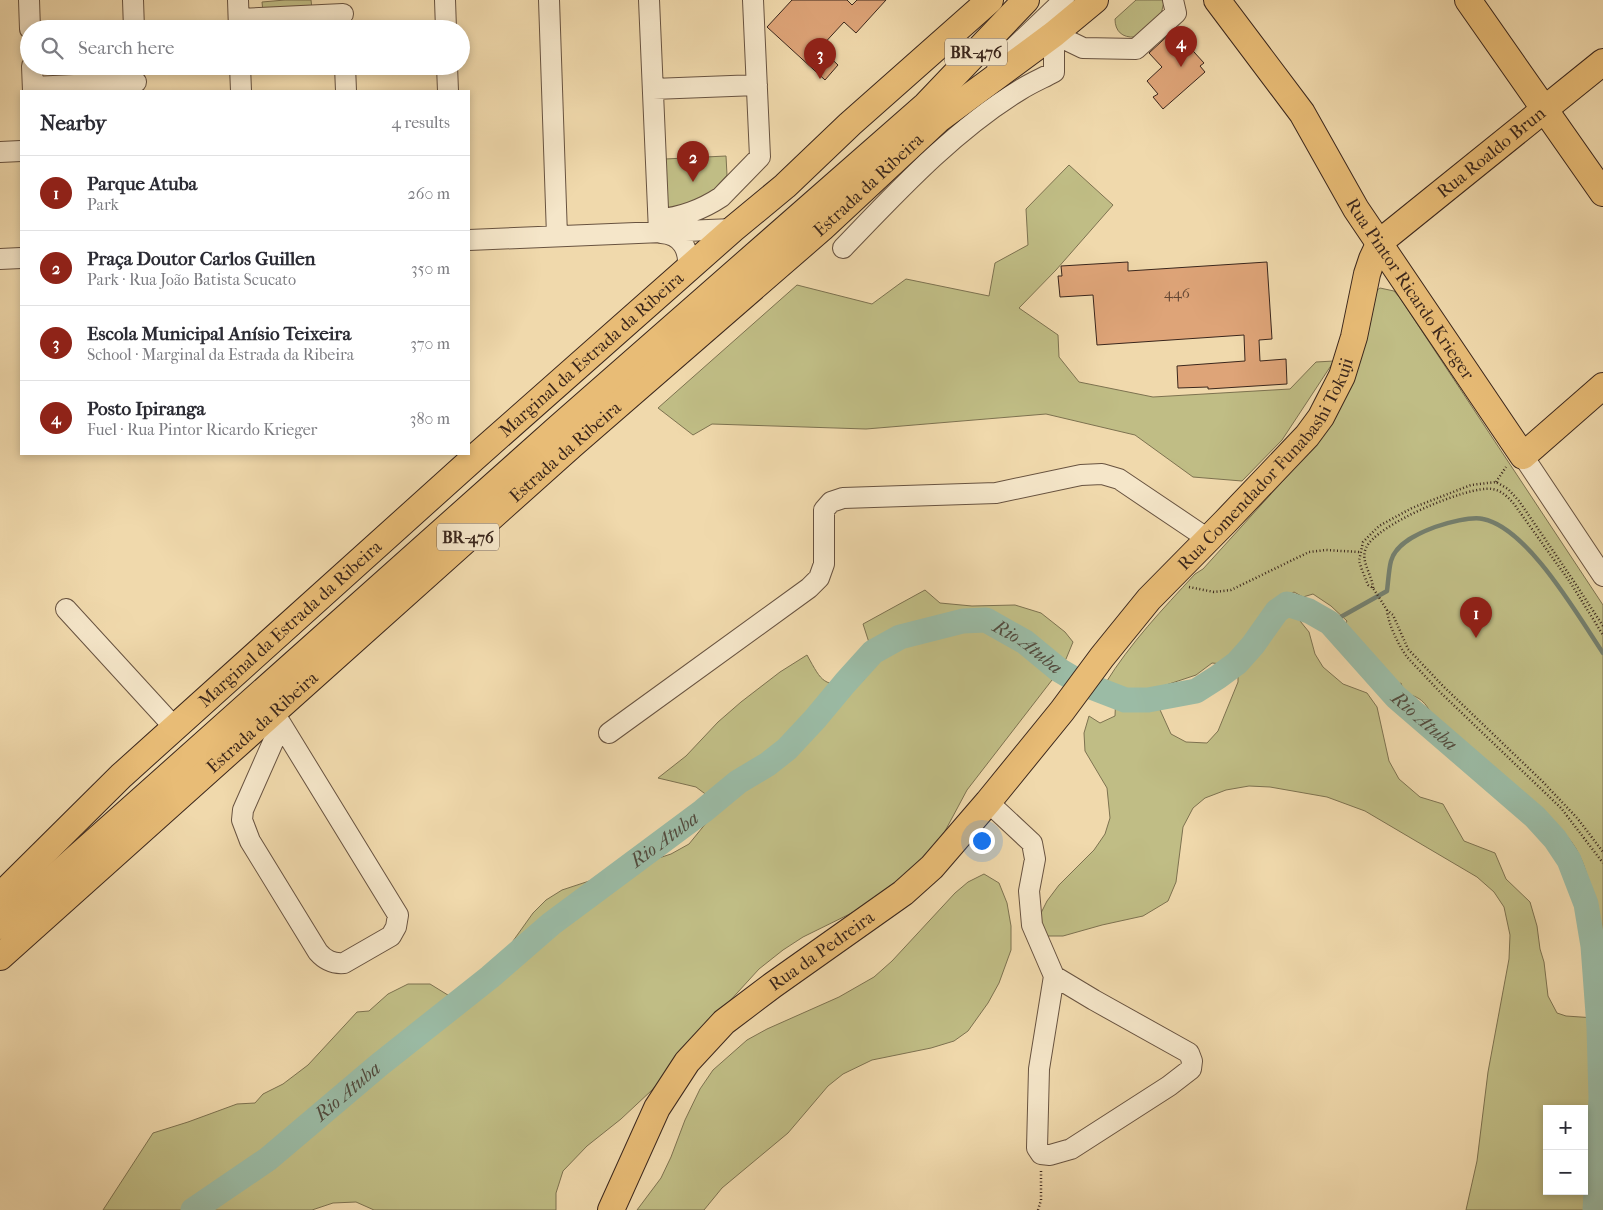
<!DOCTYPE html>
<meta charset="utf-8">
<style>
:root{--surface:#fff;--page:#f2f2f3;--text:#2b2b33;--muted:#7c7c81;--line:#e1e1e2;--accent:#8f2418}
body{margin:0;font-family:"IM FELL French Canon",serif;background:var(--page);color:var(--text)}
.controls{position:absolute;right:15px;bottom:15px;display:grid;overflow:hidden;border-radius:0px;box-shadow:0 2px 8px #0003}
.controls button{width:45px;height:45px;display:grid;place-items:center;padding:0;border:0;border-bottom:1px solid var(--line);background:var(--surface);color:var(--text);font:25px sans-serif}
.you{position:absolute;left:981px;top:840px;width:18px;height:18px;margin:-12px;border:4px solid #fff;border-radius:50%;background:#1a73e8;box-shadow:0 0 0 8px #1a73e833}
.badge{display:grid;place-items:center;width:32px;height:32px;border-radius:50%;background:var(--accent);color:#fff;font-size:16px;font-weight:700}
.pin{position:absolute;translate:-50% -41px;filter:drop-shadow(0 1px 2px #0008)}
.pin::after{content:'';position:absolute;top:26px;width:18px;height:15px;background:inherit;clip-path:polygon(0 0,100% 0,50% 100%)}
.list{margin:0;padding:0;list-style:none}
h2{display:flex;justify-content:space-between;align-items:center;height:65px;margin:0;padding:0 20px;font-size:21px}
h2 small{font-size:16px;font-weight:400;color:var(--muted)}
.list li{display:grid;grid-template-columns:32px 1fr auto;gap:15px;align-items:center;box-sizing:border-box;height:75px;padding:0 20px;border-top:1px solid var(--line)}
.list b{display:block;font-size:19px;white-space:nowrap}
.list p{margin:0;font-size:16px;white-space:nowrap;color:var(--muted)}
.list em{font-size:16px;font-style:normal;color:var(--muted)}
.icon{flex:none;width:28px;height:28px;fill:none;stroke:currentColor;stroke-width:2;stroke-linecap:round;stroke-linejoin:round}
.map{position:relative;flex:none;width:1603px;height:1210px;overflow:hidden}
.search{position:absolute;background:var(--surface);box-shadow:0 2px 8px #0003;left:20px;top:20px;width:450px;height:55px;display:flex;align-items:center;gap:12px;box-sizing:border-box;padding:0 18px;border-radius:28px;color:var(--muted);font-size:19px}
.panel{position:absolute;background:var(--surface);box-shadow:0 2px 8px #0003;left:20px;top:90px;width:450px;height:365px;border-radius:0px}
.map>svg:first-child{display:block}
.green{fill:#c0bd85;stroke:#7d7250;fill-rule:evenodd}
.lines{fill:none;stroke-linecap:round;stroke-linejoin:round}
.stream{stroke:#747f6e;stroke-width:4.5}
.river{stroke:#9bbba5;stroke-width:25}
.building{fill:#dea478;stroke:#3a261c}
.minor-casing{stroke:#685340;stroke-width:22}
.major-casing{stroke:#3a261c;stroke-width:28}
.path{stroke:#3a261c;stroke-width:2.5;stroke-dasharray:1 2.5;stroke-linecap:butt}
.minor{stroke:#f5e6c9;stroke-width:20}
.major{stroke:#e8bc76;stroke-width:26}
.labels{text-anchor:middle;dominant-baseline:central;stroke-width:5;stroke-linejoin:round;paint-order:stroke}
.number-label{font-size:15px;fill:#634633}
.shield{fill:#f5e6c9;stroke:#726050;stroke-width:1}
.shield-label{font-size:16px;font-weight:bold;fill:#3a261c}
.street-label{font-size:18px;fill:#3a261c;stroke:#f5e6c9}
.water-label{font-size:19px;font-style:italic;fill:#524b3e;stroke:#f5e6c9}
</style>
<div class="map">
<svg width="1603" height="1210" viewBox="0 0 1603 1210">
<rect width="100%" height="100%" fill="#f0d9ac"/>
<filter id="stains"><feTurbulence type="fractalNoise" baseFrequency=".004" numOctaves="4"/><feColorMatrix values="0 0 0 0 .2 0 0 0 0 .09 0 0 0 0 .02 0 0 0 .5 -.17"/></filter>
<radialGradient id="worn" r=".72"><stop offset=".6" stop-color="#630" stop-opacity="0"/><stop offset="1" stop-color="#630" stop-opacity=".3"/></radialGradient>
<path class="green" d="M285,0H311L312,9L263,12L262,2Z
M1136,0H1162L1164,2L1161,14L1135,37C1122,38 1115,31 1115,19Z
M726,156L727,175L705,199L667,213L665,159Z
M1069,165L1113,205L1056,270L1019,308L1058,335L1059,357L1079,382L1153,397L1290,389L1316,362L1334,361L1282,440L1242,481L1193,477L1135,435L1046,414L866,429L712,424L693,435L658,408L797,285L872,304L906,279L989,296L995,263L1028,245L1026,209Z
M1380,288L1394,291L1400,298L1603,605V989L1599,935H1594C1591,924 1587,907 1593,897C1587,874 1582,852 1565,834C1555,825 1558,823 1545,817L1543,810L1449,730L1443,732L1431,723L1433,717C1425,701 1420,697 1404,693L1401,683L1393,687L1383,677L1386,669L1367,651L1350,640L1344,626L1347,621L1331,606L1313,594L1303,597L1294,592L1289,595L1296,598V616L1309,632L1315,654L1323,667L1343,684L1367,693L1377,707L1389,761L1399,779L1420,797L1443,804L1464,841L1495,853L1506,879L1530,902L1537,926L1540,949L1544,962L1548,996L1557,1013L1566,1016L1595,1018L1603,1016V1210H1466L1477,1161L1488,1072L1509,959L1510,935L1504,907L1494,892L1477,877L1365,811L1327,797L1270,787L1249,786L1226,790L1205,798L1193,808L1183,827L1176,882L1168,901L1143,916L1102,925L1063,936H1046L1038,919L1047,901L1059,885L1094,850L1105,834L1110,818L1107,788L1085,751L1084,733L1089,716L1100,723L1115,716L1116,692L1107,689L1105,684C1131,642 1162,610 1195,574L1203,569L1320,440L1373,293ZM1232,659L1238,668V682L1218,731L1207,743L1186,742L1171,734L1151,690L1196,675L1212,663L1223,664ZM1547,1109H1584V1191H1547Z
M925,590L940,603L972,606L1015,605L1041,613L1065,632L1073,642L1066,659L1052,680L967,790L929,861L876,901L803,937L783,950L759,969L706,1027L652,1090L621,1119L587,1146L563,1171L556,1193V1210H374L356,1202L333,1203L312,1210H103L153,1133L188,1122L237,1104L255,1103L263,1094L283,1084L308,1065L357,1012L369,1011L388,994L408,984H430L456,1000L478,999L495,986L513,941L533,913L546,900L562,890L671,854L689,844L711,817L712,799L696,787L658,778L686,756L718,722L741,702L780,672L807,655C823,684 822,684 856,687L864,680L873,655L863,624Z
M984,874L999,883L1007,903L1011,926V950L999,983L988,1003L968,1031L954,1041L931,1048L872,1060L843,1074L828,1086L788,1133L722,1188L704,1210H637L661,1178L671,1157L685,1120L700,1089L713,1070L747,1040L767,1029L839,997L874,977L892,961L955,893L968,882Z"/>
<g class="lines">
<path class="stream" d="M1330,623L1387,591C1388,583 1389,568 1391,561C1396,543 1419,533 1435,527C1446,523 1472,516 1483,519C1528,528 1578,616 1603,653"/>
<path class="river" id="s1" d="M193,1210L268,1159L379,1065L490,977L551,924L703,811L738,782L768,764L787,749L815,719L845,683L873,652L900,637L963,621L986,620L1025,642L1059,670L1081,683L1125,700H1148L1196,691L1218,677L1237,663L1253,645L1277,611L1287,604L1309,611L1330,623L1396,697L1535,817L1555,839L1569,860L1586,904L1593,946L1599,1027L1601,1098L1595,1210"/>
</g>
<path class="building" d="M792,0H847L852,5L857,0H886L856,33L844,22L820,48L838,65L825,80L767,27Z
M1174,30L1204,63L1200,66L1205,72L1163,109L1153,97L1158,94L1147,81L1162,67L1149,53Z
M1128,262V271L1267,262L1272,339L1259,340L1260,361L1286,359L1287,384L1208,389V387L1178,388L1177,366L1245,361L1244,335L1097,345L1093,295L1060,297L1058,276H1062L1061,266Z"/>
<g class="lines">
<defs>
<path id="minor" d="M29,0L30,29
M133,0L134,29
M238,0L239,29
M445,0L446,29
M549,0L557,236
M649,0L659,232
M239,19L343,14
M997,64L1064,0
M32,66L33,91
M240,66L241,91
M345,66L346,91
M447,66L448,91
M33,87L136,82
M653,89L757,85
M0,152L21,151
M659,219C680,218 703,209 721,197L760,157L753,0
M661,233C682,234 691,251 687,271
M469,240L733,229
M843,248C897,192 953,131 1020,90C1031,83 1043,78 1054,72V34L1083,48L1136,49L1176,13L1173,0
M0,259L21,258
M1523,456L1603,576
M66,609L175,728
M273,712L281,724L398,915L396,927L391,936L344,963C332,964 325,960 318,952L250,841L242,820L243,810L281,724
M609,733L809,588L819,578L824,564V510L831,502L843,498L996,493L1081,475L1102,474L1119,479L1208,539
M988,802L1032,843L1035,859L1029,891L1032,925L1054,976L1039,1069L1037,1148L1041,1154L1050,1155L1071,1149L1169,1086L1191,1069L1192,1061L1189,1053L1094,1000L1054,976"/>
<g id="major">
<path id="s2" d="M1217,0L1302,113L1356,209L1523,456L1603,386"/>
<path d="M1468,0L1603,193"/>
<path id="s3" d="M0,896L121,776L474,458L733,229L785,186L850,124L990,0"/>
<path d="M0,926L558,428L926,105L1026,0"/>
<path id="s4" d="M0,957L572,445L822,228L939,119L1054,34L1095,0"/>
<path id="s5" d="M611,1210L657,1108L687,1062L724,1022L773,985L903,893L932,867L988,802L1062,711L1102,657L1149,599L1225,522L1307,436L1321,417L1342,376L1354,337L1367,274L1372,259L1380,242L1603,62"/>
</g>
</defs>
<use href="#minor" class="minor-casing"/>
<use href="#major" class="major-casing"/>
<path class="path" d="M1496,482L1506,467
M1189,587L1214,592L1231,590L1309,552L1326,550L1359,552
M1373,588C1372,574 1360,561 1366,548C1375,525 1469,485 1492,489C1501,490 1508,497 1514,504L1570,582L1603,635
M1387,610C1388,624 1399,646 1407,657L1441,693L1561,808L1603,863
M1603,626L1573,580L1519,501L1508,489L1496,482L1471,485L1412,508L1379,526L1363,542L1359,561L1362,570L1368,585L1373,588L1387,610L1393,615L1408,649L1443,686L1542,781L1578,819L1603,852
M1038,1210L1041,1200V1169"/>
<use href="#minor" class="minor"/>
<use href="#major" class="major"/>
</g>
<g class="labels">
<g class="number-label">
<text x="1177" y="293">446</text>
</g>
<g class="shield">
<rect x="945" y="38.5" width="62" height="27" rx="4"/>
<rect x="437" y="523.5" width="62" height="27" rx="4"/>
</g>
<g class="shield-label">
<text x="976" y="52">BR-476</text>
<text x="468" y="537">BR-476</text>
</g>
<g class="street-label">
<text stroke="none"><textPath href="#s5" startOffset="1405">Rua Roaldo Brun</textPath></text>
<text stroke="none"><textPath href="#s4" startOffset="1162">Estrada da Ribeira</textPath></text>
<text stroke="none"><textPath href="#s2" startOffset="348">Rua Pintor Ricardo Krieger</textPath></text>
<text stroke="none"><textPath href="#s3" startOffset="802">Marginal da Estrada da Ribeira</textPath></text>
<text stroke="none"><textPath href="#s4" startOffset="758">Estrada da Ribeira</textPath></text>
<text stroke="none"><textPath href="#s5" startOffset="1006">Rua Comendador Funabashi Tokuji</textPath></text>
<text stroke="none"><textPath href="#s3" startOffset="398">Marginal da Estrada da Ribeira</textPath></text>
<text stroke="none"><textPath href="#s4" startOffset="352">Estrada da Ribeira</textPath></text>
<text stroke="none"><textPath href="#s5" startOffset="342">Rua da Pedreira</textPath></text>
</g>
<g class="water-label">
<text stroke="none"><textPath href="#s1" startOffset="1051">Rio Atuba</textPath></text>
<text stroke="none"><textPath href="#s1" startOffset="1546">Rio Atuba</textPath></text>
<text stroke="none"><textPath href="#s1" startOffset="600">Rio Atuba</textPath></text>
<text stroke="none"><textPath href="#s1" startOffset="195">Rio Atuba</textPath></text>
</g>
</g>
<rect width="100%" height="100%" filter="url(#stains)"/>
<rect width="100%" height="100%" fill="url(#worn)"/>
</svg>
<div class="controls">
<button>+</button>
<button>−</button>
</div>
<div class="you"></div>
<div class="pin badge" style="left:1476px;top:638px">1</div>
<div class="pin badge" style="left:693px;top:182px">2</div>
<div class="pin badge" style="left:820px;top:79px">3</div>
<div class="pin badge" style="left:1181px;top:67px">4</div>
<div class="search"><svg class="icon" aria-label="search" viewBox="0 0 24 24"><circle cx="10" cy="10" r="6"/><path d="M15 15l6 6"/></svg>Search here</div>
<section class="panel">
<h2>Nearby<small>4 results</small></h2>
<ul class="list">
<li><span class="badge">1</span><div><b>Parque Atuba</b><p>Park</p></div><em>260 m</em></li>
<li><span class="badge">2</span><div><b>Praça Doutor Carlos Guillen</b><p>Park · Rua João Batista Scucato</p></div><em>350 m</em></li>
<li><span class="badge">3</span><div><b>Escola Municipal Anísio Teixeira</b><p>School · Marginal da Estrada da Ribeira</p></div><em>370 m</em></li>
<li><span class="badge">4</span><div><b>Posto Ipiranga</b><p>Fuel · Rua Pintor Ricardo Krieger</p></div><em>380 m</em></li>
</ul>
</section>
</div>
